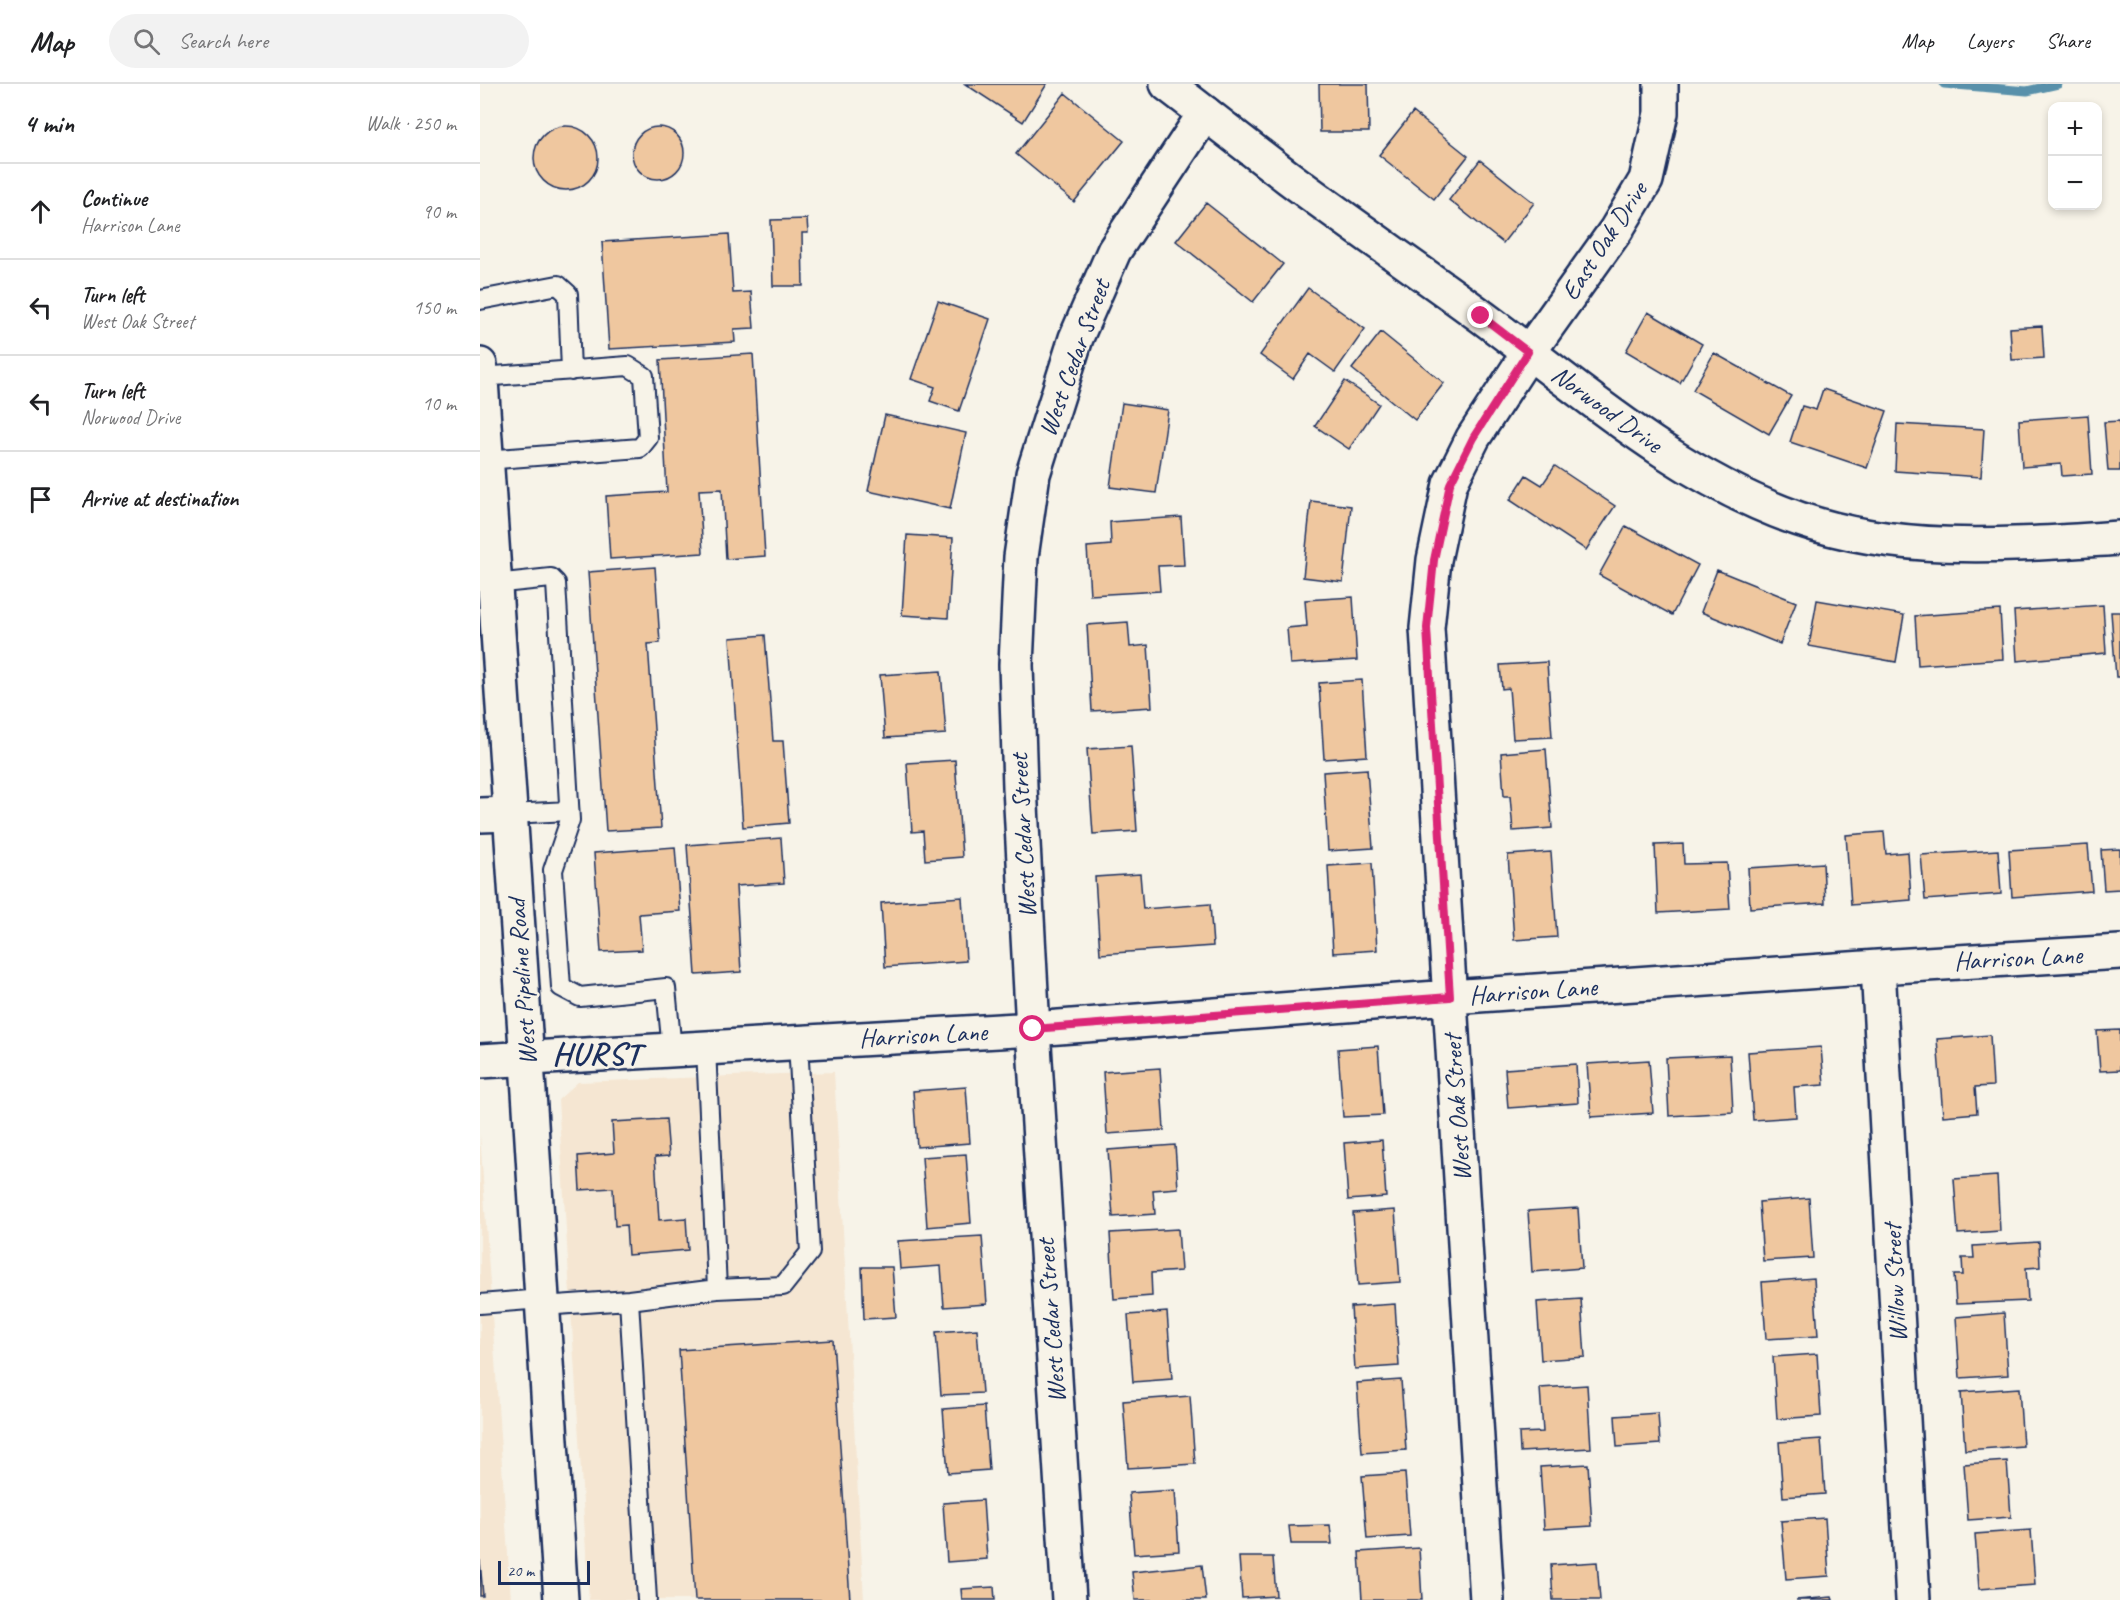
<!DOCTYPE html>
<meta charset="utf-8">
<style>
:root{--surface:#fff;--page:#f2f2f2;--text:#202124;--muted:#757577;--line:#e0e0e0}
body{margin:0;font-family:Caveat,sans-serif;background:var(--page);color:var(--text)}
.controls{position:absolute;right:18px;top:18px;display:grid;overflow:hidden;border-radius:12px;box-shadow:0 3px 9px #0003}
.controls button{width:54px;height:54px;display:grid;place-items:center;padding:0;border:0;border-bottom:2px solid var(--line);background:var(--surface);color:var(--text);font:30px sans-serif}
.scale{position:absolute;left:18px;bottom:15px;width:92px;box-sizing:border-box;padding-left:6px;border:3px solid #1b2f5e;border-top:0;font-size:16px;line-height:21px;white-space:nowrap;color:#1b2f5e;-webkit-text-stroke:4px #f7f3e8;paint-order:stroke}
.stop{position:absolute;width:18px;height:18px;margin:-14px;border:4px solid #db2777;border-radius:50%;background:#fff}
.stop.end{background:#db2777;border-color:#fff;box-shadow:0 2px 6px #0008}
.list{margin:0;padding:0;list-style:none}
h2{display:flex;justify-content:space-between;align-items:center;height:78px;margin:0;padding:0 24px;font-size:26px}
h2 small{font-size:20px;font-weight:400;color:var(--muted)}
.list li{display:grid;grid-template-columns:39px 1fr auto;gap:18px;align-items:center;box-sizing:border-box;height:96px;padding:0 24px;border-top:2px solid var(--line)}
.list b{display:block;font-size:22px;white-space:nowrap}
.list p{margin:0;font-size:20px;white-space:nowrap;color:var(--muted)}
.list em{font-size:20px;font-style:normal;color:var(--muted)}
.icon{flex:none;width:33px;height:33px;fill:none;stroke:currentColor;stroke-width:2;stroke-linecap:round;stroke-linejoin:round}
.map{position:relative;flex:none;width:1640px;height:1516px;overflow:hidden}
header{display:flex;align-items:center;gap:36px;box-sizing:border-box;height:84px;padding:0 30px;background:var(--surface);border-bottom:2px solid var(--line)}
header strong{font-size:28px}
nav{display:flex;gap:33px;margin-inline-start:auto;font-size:21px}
.search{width:420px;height:54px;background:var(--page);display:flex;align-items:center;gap:15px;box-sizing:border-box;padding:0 21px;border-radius:33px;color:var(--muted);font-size:22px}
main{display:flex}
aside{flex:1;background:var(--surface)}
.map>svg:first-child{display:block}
.built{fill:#f5e6d2}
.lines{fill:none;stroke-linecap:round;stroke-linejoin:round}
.stream{stroke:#5890aa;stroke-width:9}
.building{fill:#efc79f;stroke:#1b2f5e;stroke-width:1.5}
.service-casing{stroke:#1b2f5e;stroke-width:22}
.minor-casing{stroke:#1b2f5e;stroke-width:38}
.tertiary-casing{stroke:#1b2f5e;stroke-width:38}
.secondary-casing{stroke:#1b2f5e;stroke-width:38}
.service{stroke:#f7f3e8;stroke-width:18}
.minor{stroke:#f7f3e8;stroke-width:33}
.tertiary{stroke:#f7f3e8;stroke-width:33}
.secondary{stroke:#f7f3e8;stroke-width:33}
.route{stroke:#db2777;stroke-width:8}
.labels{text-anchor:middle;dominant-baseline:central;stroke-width:5;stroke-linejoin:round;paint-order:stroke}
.street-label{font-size:26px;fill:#1b2f5e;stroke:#f7f3e8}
.district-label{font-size:32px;font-weight:bold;letter-spacing:1.5px;fill:#1b2f5e;stroke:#f7f3e8}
</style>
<header>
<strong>Map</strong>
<div class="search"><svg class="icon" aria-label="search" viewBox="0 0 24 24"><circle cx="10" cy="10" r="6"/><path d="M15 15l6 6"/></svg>Search here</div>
<nav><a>Map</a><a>Layers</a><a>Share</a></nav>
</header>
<main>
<aside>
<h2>4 min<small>Walk · 250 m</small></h2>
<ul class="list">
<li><svg class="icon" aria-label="ahead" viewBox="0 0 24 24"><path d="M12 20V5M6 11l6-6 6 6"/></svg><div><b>Continue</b><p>Harrison Lane</p></div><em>90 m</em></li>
<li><svg class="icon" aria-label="left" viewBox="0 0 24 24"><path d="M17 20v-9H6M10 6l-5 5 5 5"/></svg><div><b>Turn left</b><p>West Oak Street</p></div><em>150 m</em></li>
<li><svg class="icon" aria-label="left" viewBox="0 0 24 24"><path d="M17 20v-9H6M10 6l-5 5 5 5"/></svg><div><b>Turn left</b><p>Norwood Drive</p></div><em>10 m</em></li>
<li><svg class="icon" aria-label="arrive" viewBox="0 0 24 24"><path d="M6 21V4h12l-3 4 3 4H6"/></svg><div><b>Arrive at destination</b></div></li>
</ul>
</aside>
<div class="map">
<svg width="1640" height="1516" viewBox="0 0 1640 1516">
<rect width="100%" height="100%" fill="#f7f3e8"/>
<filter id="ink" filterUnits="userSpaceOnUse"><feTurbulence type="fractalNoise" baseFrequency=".0167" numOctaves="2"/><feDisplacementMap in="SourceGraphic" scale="12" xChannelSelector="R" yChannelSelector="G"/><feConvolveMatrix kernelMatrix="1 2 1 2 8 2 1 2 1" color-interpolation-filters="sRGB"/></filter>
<g filter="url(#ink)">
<path class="built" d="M354,988L384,1516H109L78,1016L98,998Z
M0,1050L31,1516H0Z"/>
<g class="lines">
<path class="stream" d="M1464,0L1547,7L1578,0"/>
</g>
<path class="building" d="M485,0H567L543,38Z
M839,0H888L889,48H840Z
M585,9L644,57L594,118L536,70Z
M933,28L988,72L954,115L899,71Z
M54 74a32 32 0 1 1 64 0a32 32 0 1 1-64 0Z
M152 69a26 26 0 1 1 52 0a26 26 0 1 1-52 0Z
M1000,76L1054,119L1023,159L969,116Z
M726,119L803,180L773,218L696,157Z
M327,135L328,149H322L323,202H293L291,136Z
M249,150L253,209L271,208L274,244L254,245L255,258L129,265L122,158Z
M828,204L885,245L855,288L830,270L813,295L780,271Z
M458,217L510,235L479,327L450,317L455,303L431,295Z
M1168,228L1222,260L1200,299L1146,267Z
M1562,242L1564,274L1532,276L1530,244Z
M901,248L964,299L935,336L872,285Z
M1234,269L1311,312L1289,350L1213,306Z
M273,270L285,472L246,475L242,405L219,406L223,469L130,475L126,412L187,408L180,276Z
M865,297L899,320L869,365L835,342Z
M1343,305L1407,327L1387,384L1310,358L1322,322L1336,326Z
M642,319L688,326L676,409L630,403Z
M405,331L486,349L470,425L388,407Z
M1608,331L1612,390L1582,392L1581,380L1542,383L1539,336Z
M1640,337V387H1628L1624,338Z
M1417,340L1504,345L1501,393L1415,387Z
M1075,382L1135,422L1106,466L1030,416L1046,391L1062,401Z
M831,417L871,422L863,498L823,493Z
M701,433L704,481L678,482L680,507L610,511L607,463L631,461L630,438Z
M1146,442L1218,481L1192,531L1119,491Z
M427,451L473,454L468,534L422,531Z
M175,483L180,559L168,560L181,744L126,747L108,488Z
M1237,486L1316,518L1300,560L1221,528Z
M873,513L877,576L810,580L807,544L827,542L825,516Z
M1337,516L1424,531L1416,578L1329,562Z
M1623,521L1626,569L1537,577L1534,527Z
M1520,526L1523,575L1438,581L1435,532Z
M1631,528H1640V593H1636Z
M648,538L650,563L668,561L672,623L612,627L607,541Z
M285,551L293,657H303L309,739L263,743L250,554Z
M1067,578L1072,653L1033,655L1029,604L1022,605L1020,581Z
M461,587L466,650L405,654L400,591Z
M882,596L887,672L844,675L839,599Z
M651,662L657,747L613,750L607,665Z
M1066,665L1072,744L1033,747L1030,712H1024L1021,669Z
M475,676L482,773L445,776L443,747L432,748L427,679Z
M887,685L893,764L848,767L843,688Z
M1404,748L1406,770L1428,768L1431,816L1371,821L1366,751Z
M301,754L304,799L256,802L261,888L216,891L207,761Z
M1203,760L1204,780L1247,779L1250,825L1178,829L1175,761Z
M1608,761L1612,807L1532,813L1529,766Z
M195,763L200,827L159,830L162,866L121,868L114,769Z
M1640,765V805L1624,806L1621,766Z
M1518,766L1521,810L1445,816L1441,771Z
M1071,768L1077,853L1034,856L1028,771Z
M892,779L897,866L853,869L848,782Z
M1343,779L1345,819L1270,824L1268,784Z
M660,790L663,825L730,820L733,862L620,870L615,793Z
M482,813L486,877L405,883L401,819Z
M1640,946V986L1620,987L1617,947Z
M1510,951L1513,1002L1495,1003L1497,1029L1463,1032L1457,955Z
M898,962L903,1031L863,1033L858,965Z
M1341,963L1344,1001L1314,1003L1316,1033L1273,1036L1268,968Z
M1250,971L1253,1028L1189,1032L1186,974Z
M1169,976L1173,1029L1111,1033L1107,980Z
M1096,980L1098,1019L1028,1024L1025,985Z
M680,984L684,1046L627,1050L623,988Z
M486,1003L490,1059L437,1063L433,1007Z
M186,1035L189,1072L175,1073L179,1136L206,1134L208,1166L148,1171L146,1141L135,1142L133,1104L100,1106L98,1072L134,1069L132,1038Z
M902,1056L906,1113L868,1116L864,1059Z
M695,1061L698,1104L673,1106L675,1130L633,1133L628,1066Z
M486,1070L491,1139L447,1143L442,1073Z
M1517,1092L1520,1147L1478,1150L1474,1095Z
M1329,1114L1333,1174L1283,1177L1279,1118Z
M1098,1124L1102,1184L1052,1188L1048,1127Z
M915,1126L920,1198L878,1201L873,1129Z
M698,1145L701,1187L671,1189L672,1212L634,1215L630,1149Z
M502,1152L507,1220L464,1223L461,1182L420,1185L418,1157Z
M1559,1158L1560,1183L1546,1184L1548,1217L1476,1220L1474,1191H1483L1482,1174H1494L1493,1162Z
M382,1183H412L416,1233L384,1235Z
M1334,1194L1338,1252L1286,1255L1282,1198Z
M1101,1215L1105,1273L1061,1276L1057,1218Z
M915,1220L919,1282L875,1285L871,1223Z
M687,1228L692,1295L653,1298L648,1231Z
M1524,1229L1528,1291L1480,1294L1476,1233Z
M497,1245L502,1309L461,1311L456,1248Z
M353,1256L370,1516H215L199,1266Z
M1337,1270L1341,1332L1297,1335L1293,1273Z
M921,1296L926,1366L882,1369L877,1299Z
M1107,1301L1111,1364L1040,1368L1039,1349L1063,1348L1060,1304Z
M1539,1304L1543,1362L1485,1366L1481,1308Z
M710,1312L715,1380L648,1384L643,1317Z
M504,1322L509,1386L468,1389L463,1325Z
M1178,1329L1180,1360L1137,1363L1135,1332Z
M1341,1355L1345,1410L1303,1413L1299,1358Z
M1527,1377L1531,1433L1488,1436L1484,1380Z
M1108,1380L1112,1442L1064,1445L1060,1383Z
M925,1389L930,1452L887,1455L882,1392Z
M695,1406L699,1467L654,1470L649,1409Z
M503,1416L507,1475L467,1478L463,1419Z
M1345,1434L1349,1492L1306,1495L1301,1437Z
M850,1441L852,1460H811L809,1442Z
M1551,1446L1555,1501L1499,1505L1495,1450Z
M939,1464L942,1516H882L879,1468Z
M759,1473H793L796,1512L762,1514Z
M0,1476L3,1512H0Z
M1117,1478L1120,1516H1073L1071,1481Z
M722,1481L726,1516H655L652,1488Z
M514,1503L515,1516H482L481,1505Z
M1352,1513L1353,1516H1316Z"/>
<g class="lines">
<defs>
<path id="service" d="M0,216L78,201L88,210L91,287
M1,293L148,282L164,292L168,354L160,364L6,376
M14,500L71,494L76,499L90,736L73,786L81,903L100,913L186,904L192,966
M30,730L89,727
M226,964L237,1205
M149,1216L167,1516
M0,1220L62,1215
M62,1222L149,1216L237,1205L303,1202L330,1168L318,959"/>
<path id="minor" d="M0,731L30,730
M1398,883L1433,1516
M0,977L553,945L970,913L1398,883L1640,868
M589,1516L553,945L540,703L536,581L541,473L553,390L596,254L634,167L725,29
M1007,1516L947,544L954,476L970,400L993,354L1049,268L1136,146L1166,96L1181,29V0"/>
<path id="tertiary" d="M687,0C728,31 768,63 809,94C872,141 937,185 1001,232C1101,306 1199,394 1319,435C1424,471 1531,461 1640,454"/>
<path id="secondary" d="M0,281L49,1008L81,1516"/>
</defs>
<use href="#service" class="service-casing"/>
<use href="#minor" class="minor-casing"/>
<use href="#tertiary" class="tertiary-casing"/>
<use href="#secondary" class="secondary-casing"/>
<use href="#service" class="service"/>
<use href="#minor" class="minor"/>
<use href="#tertiary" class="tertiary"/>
<use href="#secondary" class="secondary"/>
</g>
</g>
<g class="lines" filter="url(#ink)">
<path class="route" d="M553,945L970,913L947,544L954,476L970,400L993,354L1048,268L1001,232"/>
</g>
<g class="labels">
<g class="street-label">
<text transform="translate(1124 157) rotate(-57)">East Oak Drive</text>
<text transform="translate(594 274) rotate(-70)">West Cedar Street</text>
<text transform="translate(1127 325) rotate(36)">Norwood Drive</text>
<text transform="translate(543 752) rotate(-93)">West Cedar Street</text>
<text transform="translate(1538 874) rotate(-3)">Harrison Lane</text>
<text transform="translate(42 898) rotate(-94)">West Pipeline Road</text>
<text transform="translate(1053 907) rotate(-4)">Harrison Lane</text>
<text transform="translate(443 951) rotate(-3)">Harrison Lane</text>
<text transform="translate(977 1024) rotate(-94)">West Oak Street</text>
<text transform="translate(1415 1199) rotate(-93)">Willow Street</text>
<text transform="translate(571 1237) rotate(-94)">West Cedar Street</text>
</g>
<g class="district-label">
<text x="117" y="969">HURST</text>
</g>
</g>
</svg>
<div class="controls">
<button>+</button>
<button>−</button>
</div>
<div class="scale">20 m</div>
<div class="stop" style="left:553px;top:945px"></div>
<div class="stop end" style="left:1001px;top:232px"></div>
</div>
</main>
